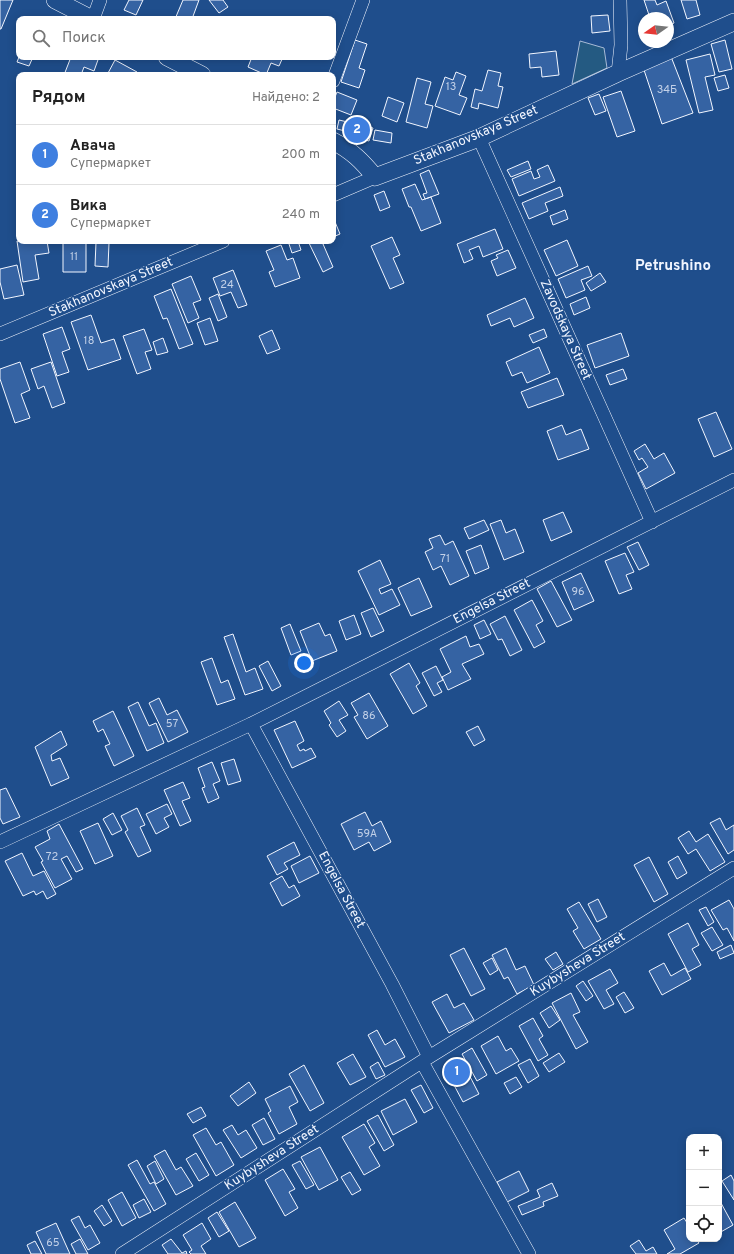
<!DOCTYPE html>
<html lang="ru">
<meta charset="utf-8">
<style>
:root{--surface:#fff;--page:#f2f2f2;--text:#222;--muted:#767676;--line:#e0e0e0;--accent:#856535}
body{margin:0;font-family:Overpass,sans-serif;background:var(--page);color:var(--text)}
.controls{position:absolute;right:12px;bottom:12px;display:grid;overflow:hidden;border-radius:8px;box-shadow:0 2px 10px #0003}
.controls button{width:36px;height:36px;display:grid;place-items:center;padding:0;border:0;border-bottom:1px solid var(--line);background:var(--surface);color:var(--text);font:20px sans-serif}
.compass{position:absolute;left:638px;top:12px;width:36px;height:36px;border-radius:50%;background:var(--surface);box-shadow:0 2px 10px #0003;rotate:256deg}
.you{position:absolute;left:304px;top:663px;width:14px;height:14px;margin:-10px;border:3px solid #fff;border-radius:50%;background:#1a73e8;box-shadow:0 0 0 6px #1a73e833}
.badge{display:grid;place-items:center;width:26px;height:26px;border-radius:50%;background:var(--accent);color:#fff;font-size:13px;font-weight:700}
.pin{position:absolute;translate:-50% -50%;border:2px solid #fff;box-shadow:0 1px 4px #0006}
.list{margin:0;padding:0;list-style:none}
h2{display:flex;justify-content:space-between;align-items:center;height:52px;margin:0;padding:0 16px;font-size:17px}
h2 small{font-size:13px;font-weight:400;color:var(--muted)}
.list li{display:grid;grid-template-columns:26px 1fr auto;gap:12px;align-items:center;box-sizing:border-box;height:60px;padding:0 16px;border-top:1px solid var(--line)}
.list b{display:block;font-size:15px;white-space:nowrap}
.list p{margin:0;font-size:13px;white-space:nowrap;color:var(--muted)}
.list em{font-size:13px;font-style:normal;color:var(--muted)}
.icon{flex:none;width:22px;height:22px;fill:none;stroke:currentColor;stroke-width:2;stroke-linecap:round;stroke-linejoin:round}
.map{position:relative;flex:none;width:734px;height:1254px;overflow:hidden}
.search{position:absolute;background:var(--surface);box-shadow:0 2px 10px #0003;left:16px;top:16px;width:320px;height:44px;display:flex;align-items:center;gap:10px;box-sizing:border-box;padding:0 14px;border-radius:8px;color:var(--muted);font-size:15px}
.panel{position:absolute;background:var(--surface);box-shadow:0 2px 10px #0003;left:16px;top:72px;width:320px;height:172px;border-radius:8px}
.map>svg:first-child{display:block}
.green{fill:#245a82;stroke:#a8bbd7}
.building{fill:#3563a3;stroke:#f2f6ff}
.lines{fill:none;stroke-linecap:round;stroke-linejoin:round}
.minor-casing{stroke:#f2f6ff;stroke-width:14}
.tertiary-casing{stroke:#f2f6ff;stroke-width:18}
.minor{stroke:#1f4e8c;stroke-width:13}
.tertiary{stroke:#1f4e8c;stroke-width:17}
.labels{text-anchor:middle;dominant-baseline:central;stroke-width:3;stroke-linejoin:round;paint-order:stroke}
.number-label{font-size:11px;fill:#c3d1e8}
.street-label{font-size:13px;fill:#f2f6ff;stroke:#1f4e8c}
.quarter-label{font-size:15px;font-weight:bold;fill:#f2f6ff;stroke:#1f4e8c}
</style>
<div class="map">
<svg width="734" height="1254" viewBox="0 0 734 1254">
<rect width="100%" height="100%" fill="#1f4e8c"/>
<path class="green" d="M580,41L604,48L607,68L572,84Z"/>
<path class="building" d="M0,0H13L1,29H0Z
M129,0H143L136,15L124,10Z
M183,0H199L192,19H175Z
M209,0H223L228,7L219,13Z
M644,0H655L657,5L666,1L674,23L668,26V18H650Z
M681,0H696L700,15L687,19Z
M608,15L610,31L592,33L591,16Z
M355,40L367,44L359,68L365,70L359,88L341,82Z
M725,40L732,69L719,72L711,44Z
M556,51L559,75L542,77L541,67L530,68L529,54Z
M670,54L693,113L662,124L643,67Z
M710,54L715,75L705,77L713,110L699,113L686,60Z
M19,57H33L29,66L17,62Z
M71,57H99L94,71L84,67L81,75H64Z
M252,57H283L279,66L271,63L266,75L248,67Z
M115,60L137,72L135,75H107Z
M488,70L501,73L498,86L503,87L498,108L479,103L478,109L471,107L475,89L482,91Z
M456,72L466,76L459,95L467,98L460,115L435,106L445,77L453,80Z
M725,75L729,88L718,91L714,78Z
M417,78L431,82L425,104L433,106L427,128L406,122Z
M621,91L635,131L617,137L603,97Z
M337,92L357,100L351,115L333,108V102Z
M599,94L606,111L595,115L588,98Z
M388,97L404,103L397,122L382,116Z
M339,120L373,128L369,141L344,135L345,131L337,129Z
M375,130L392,133L391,143L373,140Z
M528,161L531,169L511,177L507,170Z
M548,165L555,181L519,196L512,179L531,171L534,179L540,177L537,170Z
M429,170L439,194L425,199L423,194L427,193L420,174Z
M415,184L422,200L431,197L441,223L421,231L411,207H409L402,189Z
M560,187L563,196L545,203L548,211L529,219L522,203Z
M384,191L390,207L380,211L374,195Z
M565,210L568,219L553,225L550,216Z
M333,217L340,234L333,237Z
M495,229L503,249L483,257L479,246L469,250L473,259L464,263L457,244Z
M392,237L400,255L393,258L404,283L390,289L371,246Z
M567,240L578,266L556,276L544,250Z
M17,241H47L49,253L35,255L39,279L23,282Z
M288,241H298L301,250L292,253Z
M308,241H326L327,242L323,244L333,267L323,272Z
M63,242H86V272H63Z
M96,242L109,243L108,267L95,266Z
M281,245L287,260L293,258L300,278L275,287L269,272L274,270L266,251Z
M508,250L516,268L497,276L491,261L498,258L496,255Z
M17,265L24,295L4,299L0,282V269Z
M588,266L592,276L581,280L585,290L566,298L558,279Z
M233,270L247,305L238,308L231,292L220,296L213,278Z
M600,273L606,282L591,291L586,283Z
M191,276L201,300L193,303L199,318L188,323L172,284Z
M171,289L193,344L179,349L167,318L163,319L154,296Z
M218,294L227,317L218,321L209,298Z
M586,297L590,308L574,315L570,304Z
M525,298L534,318L514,327L510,318L491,326L487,315Z
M91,315L101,343L114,339L121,359L88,370L71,322Z
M210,318L218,341L205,345L197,323Z
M62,327L70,349L62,352L69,372L57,376L43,334Z
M144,329L152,350L145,352L151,369L137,374L123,336Z
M544,329L547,337L533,343L529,335Z
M272,330L280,349L267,354L259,336Z
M621,333L629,356L595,368L587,345Z
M163,338L168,352L157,355L153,342Z
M539,347L550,373L527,383L522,372L512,376L506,362Z
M20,362L30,390L21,394L30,418L15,423L0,379V369Z
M51,362L65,403L52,408L44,386L38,389L31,369Z
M623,369L627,379L610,385L606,375Z
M557,378L564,395L528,408L521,392Z
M716,412L732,449L714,457L698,419Z
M562,425L566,435L581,429L589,449L558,460L547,431Z
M645,444L654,459L664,453L675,473L646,489L638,473L648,467L642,458L639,460L634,451Z
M563,512L572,532L551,541L543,520Z
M484,520L489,530L469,539L464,528Z
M501,520L506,533L515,529L524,552L504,560L490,524Z
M440,535L445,545L453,541L469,576L450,585L441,566L433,570L425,552L433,548L429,539Z
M638,542L649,565L639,570L627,547Z
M481,545L489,568L475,574L466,551Z
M625,553L634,572L626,575L632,589L619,594L605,561Z
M380,560L391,584L379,589L381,594L392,589L400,605L379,615L358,571Z
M581,573L594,601L574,610L562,582Z
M419,578L432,607L411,616L398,588Z
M551,581L572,620L557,627L537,589Z
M532,600L543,621L536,625L545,642L534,648L514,610Z
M373,608L384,631L371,637L361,613Z
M354,615L361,634L346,640L339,621Z
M505,616L522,650L510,656L502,639L498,640L490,624Z
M484,620L491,634L480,639L474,625Z
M319,623L325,636L330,634L337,651L312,661L300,631Z
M290,624L301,651L291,655L281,628Z
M233,634L246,672L255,668L263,689L245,695L224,637Z
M466,636L470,647L479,644L484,654L462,664L471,679L448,690L442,677L451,672L440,649Z
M212,658L221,683L228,680L235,699L217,705L201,662Z
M268,661L281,686L272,691L259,666Z
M409,663L420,683L416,686L427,706L413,714L390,674Z
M436,666L443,680L437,683L442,692L434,696L422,673Z
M369,693L388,726L367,739L354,717L358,715L351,703Z
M159,698L167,715L177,710L188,732L168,742L149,703Z
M339,701L348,715L339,720L346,731L337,737L329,725L331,723L324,711Z
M138,702L149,726L156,723L164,743L147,751L128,707Z
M113,711L134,756L114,766L105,746L110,744L103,729L98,732L93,721Z
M295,721L304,741L297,745L300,751L304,749L305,751L311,748L316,757L292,768L274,730Z
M478,726L485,740L474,746L466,732Z
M61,731L67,745L51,755L52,761L60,758L69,778L51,786L35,747Z
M234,759L241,781L228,785L221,763Z
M212,762L220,781L213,784L219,798L208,803L202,788L205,787L198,768Z
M183,782L190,798L182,801L191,821L180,826L164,790Z
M6,788L20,817L3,824L0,818V790Z
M167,804L172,814L164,818L169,827L156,834L146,814Z
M137,808L145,825L140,827L151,851L138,857L125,832L128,830L121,816Z
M365,812L372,826L381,821L391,842L374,851L369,842L354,850L341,824Z
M113,813L122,830L112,835L103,819Z
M720,818L726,830L734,825V850L728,854L710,823Z
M98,823L113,856L95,864L80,831Z
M59,824L83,869L76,872L67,856L61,859L72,879L55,888L41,862L43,861L35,847L50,839L47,831Z
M689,831L696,842L708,834L725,862L710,871L696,849L688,854L678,838Z
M294,842L300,855L284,863L288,869L277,875L267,856Z
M22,853L33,876L44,871L56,894L47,899L43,891L36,895L34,891L23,896L5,861Z
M310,856L319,873L299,883L291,866Z
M678,856L687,873L677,879L668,862Z
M649,857L668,894L654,902L634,865Z
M282,876L289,888L294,885L300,896L282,906L270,883Z
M598,899L607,917L597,922L588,904Z
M729,900L734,909V941L727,928L723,930L711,910Z
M579,902L601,939L584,949L573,931L578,928L567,909Z
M706,907L714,922L708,926L699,910Z
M688,923L699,945L692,949L701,965L688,972L668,934Z
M712,927L723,945L712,951L701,933Z
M731,945L734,953L720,959L717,952Z
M464,948L485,989L471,996L450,955Z
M506,948L516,970L525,966L534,985L517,994L508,977L504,979L492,955Z
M556,952L563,964L553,970L545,959Z
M492,958L498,970L490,975L483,963Z
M664,963L671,976L685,968L691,979L662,995L649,971Z
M610,969L618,983L606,990L614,1004L604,1009L588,981Z
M583,981L593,996L586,1001L576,986Z
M624,992L634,1008L625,1013L616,997Z
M571,993L580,1012L573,1015L588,1042L576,1049L552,1003Z
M447,994L454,1008L464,1003L474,1020L449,1033L432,1002Z
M551,1006L560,1020L549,1028L540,1013Z
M533,1018L543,1036L539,1039L548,1055L538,1061L519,1026Z
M377,1030L385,1045L395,1039L405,1057L385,1067L368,1035Z
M498,1036L506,1051L511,1048L519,1061L496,1074L481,1046Z
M472,1048L487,1075L477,1081L462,1054Z
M559,1053L565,1062L549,1072L543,1063Z
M353,1054L366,1077L350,1085L337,1063Z
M530,1059L539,1076L528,1083L518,1065Z
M462,1061L479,1094L463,1102L446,1070Z
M378,1062L385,1075L376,1079L370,1067Z
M304,1065L324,1103L310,1111L289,1074Z
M516,1077L522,1087L510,1094L504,1083Z
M249,1082L256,1093L238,1106L230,1096Z
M421,1085L433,1108L424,1113L411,1090Z
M290,1086L298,1102L289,1107L297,1124L279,1134L268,1113L271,1111L265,1099Z
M405,1099L417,1122L393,1135L381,1111Z
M201,1107L206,1116L193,1123L187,1114Z
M378,1115L394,1145L384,1151L367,1121Z
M264,1118L275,1139L263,1145L252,1125Z
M364,1124L375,1143L369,1147L380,1166L364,1175L342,1137Z
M232,1125L238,1135L246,1130L257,1148L241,1158L223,1130Z
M206,1128L216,1145L221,1142L234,1165L216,1176L193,1135Z
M320,1147L338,1180L319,1190L301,1157Z
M165,1150L176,1170L181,1167L193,1186L176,1195L154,1156Z
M196,1153L209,1175L199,1181L186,1159Z
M137,1160L150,1184L154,1182L166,1204L154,1211L128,1165Z
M155,1161L164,1179L156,1184L147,1166Z
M300,1161L314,1185L306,1189L292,1165Z
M283,1169L295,1189L289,1192L298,1208L285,1216L265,1180Z
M519,1171L529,1191L507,1202L497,1182Z
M350,1172L361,1190L352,1195L341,1177Z
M731,1175L734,1181V1200L722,1181Z
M552,1183L558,1196L543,1202L544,1206L522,1215L518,1206L540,1197L537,1190Z
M122,1192L136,1218L122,1226L108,1200Z
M144,1199L151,1212L139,1218L133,1205Z
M235,1202L256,1238L239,1247L219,1212Z
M721,1203L733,1225L719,1233V1205Z
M102,1205L112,1221L104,1226L94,1211Z
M217,1212L229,1231L219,1237L208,1218Z
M79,1216L85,1228L90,1225L100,1243L88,1250L71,1220Z
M684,1218L689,1226V1239H696L699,1243L680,1254H667L675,1249L664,1230Z
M56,1223L70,1254H46L36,1232Z
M202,1223L211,1239L201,1246L206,1254H191L189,1252L192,1250L183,1235Z
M80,1239L88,1254H76L71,1244Z
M171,1239L182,1253L186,1251L187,1254H168L162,1245Z
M639,1240L646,1251L653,1247L657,1254H636L630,1246Z
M35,1241L42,1254H31L27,1245Z"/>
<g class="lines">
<defs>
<path id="minor" d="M93,19L100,0
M618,73L621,45L620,0
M333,81L363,0
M479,138L652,522
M333,195L375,177
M0,334L223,241
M251,724L392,984L429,1057
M0,842L251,724L734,480
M422,1062L529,1254
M122,1254L429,1057L734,868"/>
<path id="tertiary" d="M55,0L92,19
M167,57L202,75
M333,141C352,151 362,161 375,177L479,138L618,73L734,22"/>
</defs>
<use href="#minor" class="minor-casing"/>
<use href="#tertiary" class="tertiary-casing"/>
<use href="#minor" class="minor"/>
<use href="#tertiary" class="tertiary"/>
</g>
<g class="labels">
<g class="number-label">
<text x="451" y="87">13</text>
<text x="667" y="90">34Б</text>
<text x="74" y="257">11</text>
<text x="227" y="285">24</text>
<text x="89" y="341">18</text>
<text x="445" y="559">71</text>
<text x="578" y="592">96</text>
<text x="369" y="716">86</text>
<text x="172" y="724">57</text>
<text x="367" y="834">59А</text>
<text x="52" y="857">72</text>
<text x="53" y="1243">65</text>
</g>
<g class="street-label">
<text transform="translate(476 136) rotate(-23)">Stakhanovskaya Street</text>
<text transform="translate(111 288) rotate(-23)">Stakhanovskaya Street</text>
<text transform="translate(565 330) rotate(66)">Zavodskaya Street</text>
<text transform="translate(492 602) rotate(-27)">Engelsa Street</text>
<text transform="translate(341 890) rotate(62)">Engelsa Street</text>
<text transform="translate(578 965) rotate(-32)">Kuybysheva Street</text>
<text transform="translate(272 1158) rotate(-33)">Kuybysheva Street</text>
</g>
<g class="quarter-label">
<text x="673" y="266">Petrushino</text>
</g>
</g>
</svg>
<div class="controls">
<button>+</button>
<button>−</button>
<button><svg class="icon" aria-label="locate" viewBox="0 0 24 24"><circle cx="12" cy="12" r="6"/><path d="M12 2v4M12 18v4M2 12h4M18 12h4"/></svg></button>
</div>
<svg class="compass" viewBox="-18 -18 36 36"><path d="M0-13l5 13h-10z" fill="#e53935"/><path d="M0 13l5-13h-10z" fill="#767676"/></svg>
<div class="you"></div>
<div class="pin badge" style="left:457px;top:1072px;background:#3f7fe0">1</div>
<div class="pin badge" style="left:357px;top:130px;background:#3f7fe0">2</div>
<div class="search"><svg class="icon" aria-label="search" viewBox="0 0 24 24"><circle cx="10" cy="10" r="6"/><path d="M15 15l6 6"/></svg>Поиск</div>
<section class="panel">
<h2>Рядом<small>Найдено: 2</small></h2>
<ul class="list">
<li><span class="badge" style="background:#3f7fe0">1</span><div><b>Авача</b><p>Супермаркет</p></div><em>200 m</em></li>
<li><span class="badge" style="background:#3f7fe0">2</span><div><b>Вика</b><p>Супермаркет</p></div><em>240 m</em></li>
</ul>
</section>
</div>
